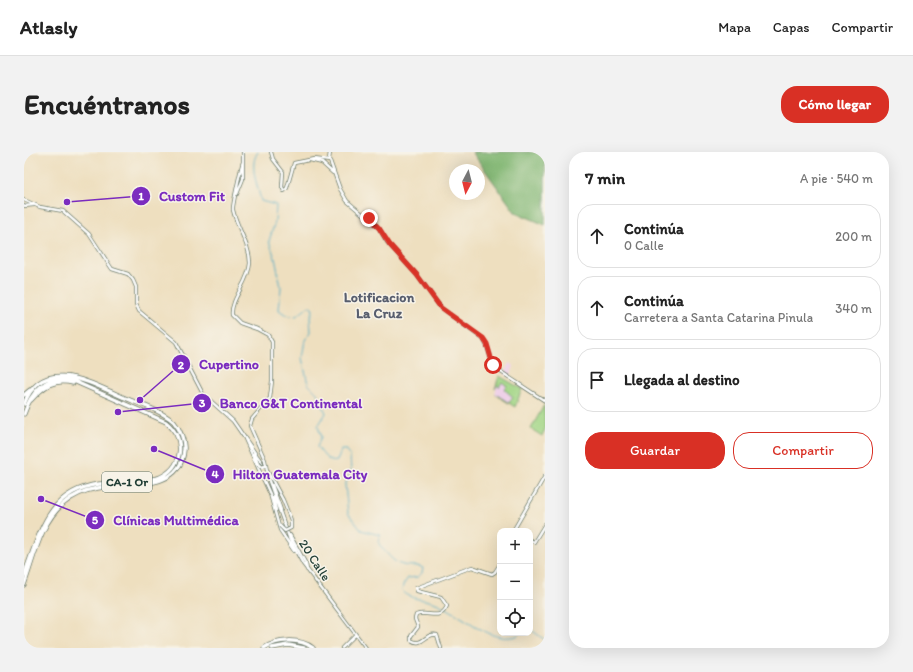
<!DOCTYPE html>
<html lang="es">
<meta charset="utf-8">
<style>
:root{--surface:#fff;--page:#f2f2f2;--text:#222;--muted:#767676;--line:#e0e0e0;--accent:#d93025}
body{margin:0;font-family:Itim,sans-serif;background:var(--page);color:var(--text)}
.controls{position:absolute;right:12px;bottom:12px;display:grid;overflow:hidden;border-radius:8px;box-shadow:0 4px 16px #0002}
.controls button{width:36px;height:36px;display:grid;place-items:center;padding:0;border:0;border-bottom:1px solid var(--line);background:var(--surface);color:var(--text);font:20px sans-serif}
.compass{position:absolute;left:425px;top:12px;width:36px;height:36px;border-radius:50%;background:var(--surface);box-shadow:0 4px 16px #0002;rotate:187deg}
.stop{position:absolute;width:12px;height:12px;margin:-9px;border:3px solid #d93025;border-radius:50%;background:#fff}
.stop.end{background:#d93025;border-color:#fff;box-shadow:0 1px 4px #0008}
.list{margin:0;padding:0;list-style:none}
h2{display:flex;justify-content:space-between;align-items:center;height:52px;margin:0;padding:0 16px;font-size:17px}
h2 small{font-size:13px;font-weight:400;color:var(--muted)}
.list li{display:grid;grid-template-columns:26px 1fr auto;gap:12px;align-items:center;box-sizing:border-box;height:64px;margin:0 8px 8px;padding:0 8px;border:1px solid var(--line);border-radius:16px}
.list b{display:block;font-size:15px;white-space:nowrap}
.list p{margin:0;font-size:13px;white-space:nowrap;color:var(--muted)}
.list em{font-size:13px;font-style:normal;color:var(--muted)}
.actions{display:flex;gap:8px;padding:12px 16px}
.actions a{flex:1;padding:9px 0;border:1px solid var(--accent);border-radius:16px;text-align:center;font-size:14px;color:var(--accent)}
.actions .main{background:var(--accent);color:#fff}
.icon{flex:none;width:22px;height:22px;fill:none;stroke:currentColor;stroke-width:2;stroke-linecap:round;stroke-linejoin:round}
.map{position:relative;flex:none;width:521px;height:496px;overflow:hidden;border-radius:16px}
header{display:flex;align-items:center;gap:24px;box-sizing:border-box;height:56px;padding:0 20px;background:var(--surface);border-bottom:1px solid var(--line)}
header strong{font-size:19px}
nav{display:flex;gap:22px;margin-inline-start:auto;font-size:14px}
.intro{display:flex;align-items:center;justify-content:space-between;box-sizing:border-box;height:96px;padding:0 24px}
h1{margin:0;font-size:28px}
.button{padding:10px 18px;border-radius:16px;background:var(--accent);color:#fff;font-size:14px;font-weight:700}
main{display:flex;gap:24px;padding:0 24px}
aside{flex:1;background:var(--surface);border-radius:16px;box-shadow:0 4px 16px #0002}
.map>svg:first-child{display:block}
.built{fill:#eed0e8}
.green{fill:#a3d686;stroke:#618a5d}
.forest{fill:#82b773;stroke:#507a54}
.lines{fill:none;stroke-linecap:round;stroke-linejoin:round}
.stream{stroke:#46a9c5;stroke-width:1}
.secondary-tunnel{stroke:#c5bfa3;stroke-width:2.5;stroke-dasharray:2.5 1;stroke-linecap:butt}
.secondary-casing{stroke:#677665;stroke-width:4}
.highway-casing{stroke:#677665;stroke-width:5}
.secondary{stroke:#fff;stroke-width:2.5}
.highway{stroke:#fff;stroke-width:3.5}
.secondary-bridge-casing{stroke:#677665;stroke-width:4;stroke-linecap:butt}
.secondary-bridge{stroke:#fff;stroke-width:2.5}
.route{stroke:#d93025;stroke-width:5}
.labels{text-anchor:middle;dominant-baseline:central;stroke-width:3;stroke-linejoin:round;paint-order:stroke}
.shield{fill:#f7f3e8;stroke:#60746a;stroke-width:1}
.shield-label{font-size:12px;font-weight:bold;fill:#1f3d34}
.street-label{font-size:13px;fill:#1f3d34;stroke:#f7f3e8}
.neighbourhood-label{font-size:14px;font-weight:bold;fill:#585e6e;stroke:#f7f3e8}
.leader{fill:none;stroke:#7b2cbf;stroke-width:1.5}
.callout-dot{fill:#7b2cbf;stroke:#f7f3e8;stroke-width:1.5}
.mark-label{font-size:12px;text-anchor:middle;font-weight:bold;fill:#fff}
.callout-label{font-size:14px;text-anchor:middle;font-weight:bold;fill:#7b2cbf;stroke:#f7f3e8;stroke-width:3;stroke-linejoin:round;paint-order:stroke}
</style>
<header>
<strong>Atlasly</strong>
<nav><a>Mapa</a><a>Capas</a><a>Compartir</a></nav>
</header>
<div class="intro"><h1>Encuéntranos</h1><a class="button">Cómo llegar</a></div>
<main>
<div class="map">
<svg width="521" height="496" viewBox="0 0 521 496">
<rect width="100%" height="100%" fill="#f7f3e8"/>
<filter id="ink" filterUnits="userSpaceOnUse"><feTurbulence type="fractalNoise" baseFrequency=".025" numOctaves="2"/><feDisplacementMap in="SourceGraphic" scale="8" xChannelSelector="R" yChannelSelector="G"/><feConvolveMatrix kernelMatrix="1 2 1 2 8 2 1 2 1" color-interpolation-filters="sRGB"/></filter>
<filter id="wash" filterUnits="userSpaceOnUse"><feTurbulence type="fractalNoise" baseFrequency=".012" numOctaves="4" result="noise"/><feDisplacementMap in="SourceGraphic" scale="16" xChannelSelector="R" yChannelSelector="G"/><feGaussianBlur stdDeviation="0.9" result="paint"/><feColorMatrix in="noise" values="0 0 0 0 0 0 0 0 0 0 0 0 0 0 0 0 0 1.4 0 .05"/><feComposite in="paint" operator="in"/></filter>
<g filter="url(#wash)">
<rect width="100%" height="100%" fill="#eedfbf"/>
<path class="built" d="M485,211L490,214L486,225L480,221Z
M477,230L483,234L481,236L489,245L485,251L471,242L473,233Z"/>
<path class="green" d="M475,224L498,237L491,255L471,242L485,251L489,245L480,237L483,234L478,230L475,235L473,233L471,237Z
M520,253L521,277L518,284L507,277Z"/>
<path class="forest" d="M448,0H521V73L491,60Z"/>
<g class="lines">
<path class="stream" d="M234,0C224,13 234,34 237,49L252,53L251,70L245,89L251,106L257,135L255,158C270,169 272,165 285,154L289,157L286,165L287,180L281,188L278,206L284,232L293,241L302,261L294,274L297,285L293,295C299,301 304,312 313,309L317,298H323L326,304L327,319L321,333L324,361L337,378L356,383L355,392C361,399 369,411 379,413C387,415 392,412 399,416L398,421L394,425L384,426L379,433L378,439C389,449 399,446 412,451C431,459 460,483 477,485C482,486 488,485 493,484L495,481
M506,477L521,488"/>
</g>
</g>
<g filter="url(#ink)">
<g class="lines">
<path class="secondary-tunnel" d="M238,311L243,321"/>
<defs>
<path id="secondary" d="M247,0L249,7L259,20L258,35L260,39L263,36L270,11L290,7L306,9L316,37L323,49L355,76L363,90L393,123L417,156L459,187C466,196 465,207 471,216L521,249
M286,8L298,11L309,21
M305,8L306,0
M219,10C217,15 208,55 209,58C213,76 226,93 226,111C225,130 206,147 208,163L216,171L233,177L244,183L248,190V229L246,246L228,267L226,274L241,308L245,329L266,388L279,412L342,496
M213,42L219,27V0
M0,48L16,55L39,59L65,82L88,117L104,122L109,128L112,135V152L115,159L152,190L179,242L209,269L238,311
M0,54L10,53
M221,287L246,342L256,378L270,399
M230,301L234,312
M244,320L259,348
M248,333L257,358
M249,346L252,358
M489,379L521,324
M266,383L282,412L283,418
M506,388L510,390L521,372
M318,496L331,483
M417,496L413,483C401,480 399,496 387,488V484L394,475L391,467L392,463C404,458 416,470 423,454L417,445L393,439L392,436L448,415L468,422L471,420L476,412"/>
<path id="highway" d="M0,243L6,238
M7,248C19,235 30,226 49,231
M0,252C19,202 68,232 101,246C116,252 138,259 150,270C156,277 161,289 160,298C157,340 103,331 74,336C62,338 49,343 39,352C16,371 10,406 0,433
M0,262C7,241 20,224 45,227L142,270C163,288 159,316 134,326C114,330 95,330 75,332C23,339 16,382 0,423
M240,496C253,487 276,486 289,496
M248,496L264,493L280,496"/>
</defs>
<use href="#secondary" class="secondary-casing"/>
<use href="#highway" class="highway-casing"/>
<use href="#secondary" class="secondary"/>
<use href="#highway" class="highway"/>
<defs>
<path id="secondary-bridge" d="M234,312L237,315L241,314
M256,374L261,379L267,376V368L259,348"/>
</defs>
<use href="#secondary-bridge" class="secondary-bridge-casing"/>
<use href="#secondary-bridge" class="secondary-bridge"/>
</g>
</g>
<g class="lines" filter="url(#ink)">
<path class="route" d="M345,66L355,76L366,93L393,123L417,156L459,186L463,192L469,213"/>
</g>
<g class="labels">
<rect class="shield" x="78" y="320" width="50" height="20" rx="3"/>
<g class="shield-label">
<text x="103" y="330">CA-1 Or</text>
</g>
<g class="street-label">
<text transform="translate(291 408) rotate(57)">20 Calle</text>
</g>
<g class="neighbourhood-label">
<text x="355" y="145">Lotificacion<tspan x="355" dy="16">La Cruz</tspan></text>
</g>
</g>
<path class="leader" d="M43 50L117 44M116 248L157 212M94 260L178 251M130 297L191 322M17 347L71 368"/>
<g class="callout-dot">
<circle cx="43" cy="50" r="4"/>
<circle cx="116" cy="248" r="4"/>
<circle cx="94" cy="260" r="4"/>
<circle cx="130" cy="297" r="4"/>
<circle cx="17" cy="347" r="4"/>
<circle cx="117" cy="44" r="10"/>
<circle cx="157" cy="212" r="10"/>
<circle cx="178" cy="251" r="10"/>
<circle cx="191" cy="322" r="10"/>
<circle cx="71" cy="368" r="10"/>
</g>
<g class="mark-label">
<text x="117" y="48">1</text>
<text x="157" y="217">2</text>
<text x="178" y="255">3</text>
<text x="191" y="326">4</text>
<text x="71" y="372">5</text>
</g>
<g class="callout-label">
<text x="168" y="49">Custom Fit</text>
<text x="205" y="217">Cupertino</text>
<text x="267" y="256">Banco G&amp;T Continental</text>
<text x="276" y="327">Hilton Guatemala City</text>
<text x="152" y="373">Clínicas Multimédica</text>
</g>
</svg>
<div class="controls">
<button>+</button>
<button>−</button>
<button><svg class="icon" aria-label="locate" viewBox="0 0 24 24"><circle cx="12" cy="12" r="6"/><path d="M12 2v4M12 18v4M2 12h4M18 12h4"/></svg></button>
</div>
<svg class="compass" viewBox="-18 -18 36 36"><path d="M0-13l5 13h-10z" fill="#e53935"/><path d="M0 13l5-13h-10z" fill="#767676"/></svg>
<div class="stop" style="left:469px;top:213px"></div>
<div class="stop end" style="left:345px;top:66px"></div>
</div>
<aside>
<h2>7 min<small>A pie · 540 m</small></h2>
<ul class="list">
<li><svg class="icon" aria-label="ahead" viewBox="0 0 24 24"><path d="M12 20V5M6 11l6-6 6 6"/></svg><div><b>Continúa</b><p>0 Calle</p></div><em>200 m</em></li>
<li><svg class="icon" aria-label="ahead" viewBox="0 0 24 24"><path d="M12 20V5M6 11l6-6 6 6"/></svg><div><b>Continúa</b><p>Carretera a Santa Catarina Pinula</p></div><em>340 m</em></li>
<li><svg class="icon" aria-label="arrive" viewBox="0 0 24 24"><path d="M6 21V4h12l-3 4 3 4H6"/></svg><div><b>Llegada al destino</b></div></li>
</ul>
<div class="actions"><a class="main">Guardar</a><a>Compartir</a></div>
</aside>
</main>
